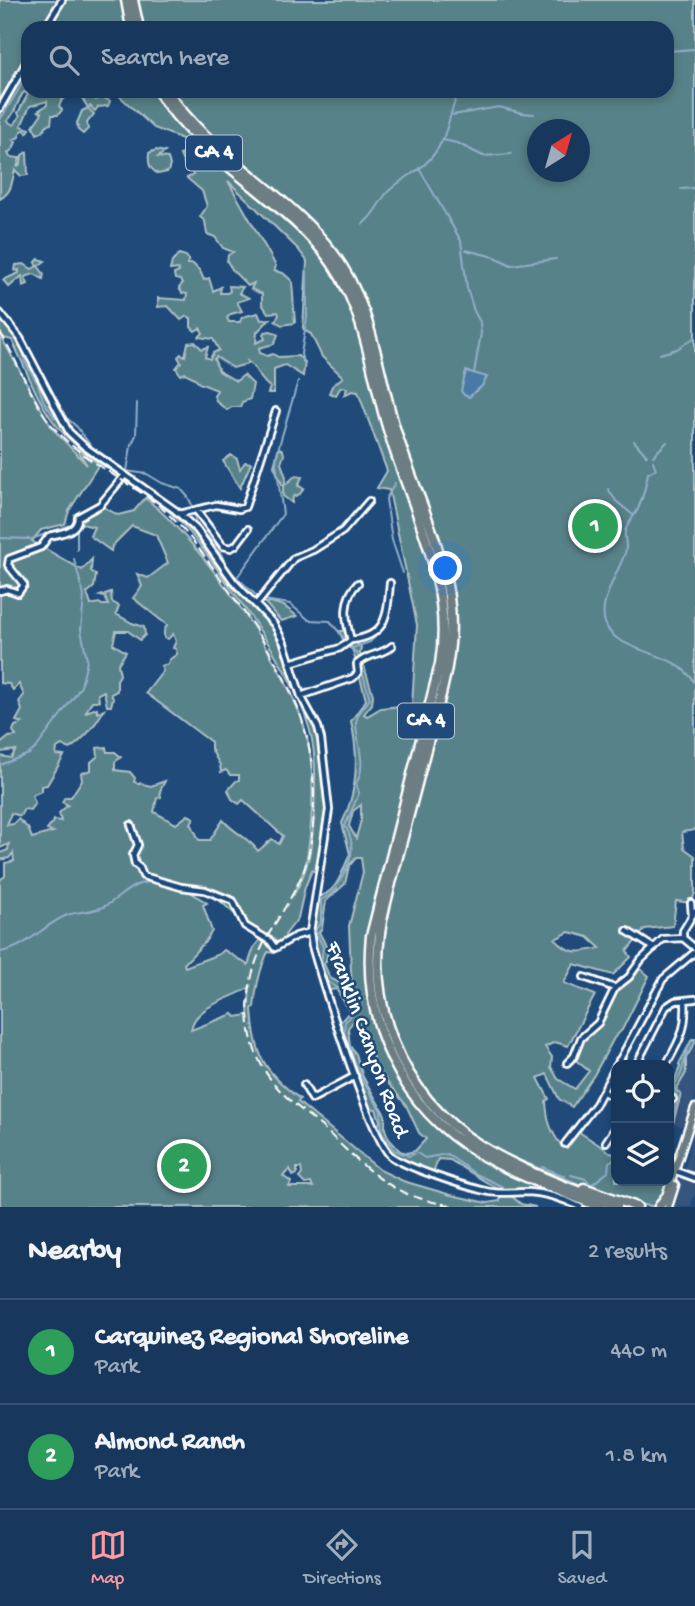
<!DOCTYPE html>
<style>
:root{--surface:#17385c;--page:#203f62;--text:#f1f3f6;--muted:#9eacbb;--line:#365272;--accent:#ff9aa2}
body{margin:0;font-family:"Gochi Hand",sans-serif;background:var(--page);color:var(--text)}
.controls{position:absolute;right:21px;bottom:21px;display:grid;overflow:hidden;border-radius:14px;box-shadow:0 4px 10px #0003}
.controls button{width:63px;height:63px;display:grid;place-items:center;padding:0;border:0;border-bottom:2px solid var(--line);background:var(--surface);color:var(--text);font:35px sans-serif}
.compass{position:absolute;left:527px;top:119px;width:63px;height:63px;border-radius:50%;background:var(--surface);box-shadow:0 4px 10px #0003;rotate:37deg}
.you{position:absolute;left:446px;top:569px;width:24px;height:24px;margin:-18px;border:5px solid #fff;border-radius:50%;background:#1a73e8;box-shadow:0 0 0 10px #1a73e833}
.badge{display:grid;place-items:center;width:46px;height:46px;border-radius:50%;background:var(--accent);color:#fff;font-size:23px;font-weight:700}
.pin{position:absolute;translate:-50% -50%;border:4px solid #fff;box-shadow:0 2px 7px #0006}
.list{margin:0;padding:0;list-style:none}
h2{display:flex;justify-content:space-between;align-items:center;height:91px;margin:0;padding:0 28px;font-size:30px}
h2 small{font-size:23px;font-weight:400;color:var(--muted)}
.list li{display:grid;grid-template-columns:46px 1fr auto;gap:21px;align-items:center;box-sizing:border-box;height:105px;padding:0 28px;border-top:2px solid var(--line)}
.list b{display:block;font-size:26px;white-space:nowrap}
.list p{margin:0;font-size:23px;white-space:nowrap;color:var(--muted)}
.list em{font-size:23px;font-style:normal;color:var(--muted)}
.icon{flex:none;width:38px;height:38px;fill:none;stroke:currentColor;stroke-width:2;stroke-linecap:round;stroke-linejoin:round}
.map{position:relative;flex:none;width:695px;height:1207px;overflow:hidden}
.search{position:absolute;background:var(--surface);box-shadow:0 4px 10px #0003;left:21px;right:21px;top:21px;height:77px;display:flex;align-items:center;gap:18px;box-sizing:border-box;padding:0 24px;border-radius:21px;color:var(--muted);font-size:26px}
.sheet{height:301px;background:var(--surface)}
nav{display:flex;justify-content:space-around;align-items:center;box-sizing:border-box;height:98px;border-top:2px solid var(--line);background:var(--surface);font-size:19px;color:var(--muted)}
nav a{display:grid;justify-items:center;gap:4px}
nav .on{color:var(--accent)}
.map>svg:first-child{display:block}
.built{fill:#35557f}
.green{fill:#598289;stroke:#acc0c4;stroke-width:2;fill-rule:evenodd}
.water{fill:#497aa6;stroke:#92afca;stroke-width:2}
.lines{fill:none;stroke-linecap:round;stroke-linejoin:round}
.stream{stroke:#92afca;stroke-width:2}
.minor-casing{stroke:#fff;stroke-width:10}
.major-casing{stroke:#fff;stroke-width:11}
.highway-casing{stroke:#fff;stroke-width:13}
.minor{stroke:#1f4a7a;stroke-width:4.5}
.major{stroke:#6c7e84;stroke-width:6}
.highway{stroke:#6c7e84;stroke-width:8}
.rail{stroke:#fff;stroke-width:2;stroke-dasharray:10 5;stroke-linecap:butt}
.labels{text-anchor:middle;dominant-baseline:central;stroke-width:5;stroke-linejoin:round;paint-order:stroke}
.shield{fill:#1f4a7a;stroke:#bcc9d7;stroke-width:2}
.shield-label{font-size:21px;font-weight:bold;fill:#fff}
.street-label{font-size:23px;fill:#fff;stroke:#1f4a7a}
</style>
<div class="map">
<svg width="695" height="1207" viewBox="0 0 695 1207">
<rect width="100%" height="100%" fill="#1f4a7a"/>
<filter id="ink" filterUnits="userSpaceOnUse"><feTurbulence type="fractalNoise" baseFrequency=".0143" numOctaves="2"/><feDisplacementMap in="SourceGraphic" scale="14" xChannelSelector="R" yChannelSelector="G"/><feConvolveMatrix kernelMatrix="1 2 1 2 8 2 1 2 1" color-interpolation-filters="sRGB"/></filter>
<g filter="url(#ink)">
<path class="built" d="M695,1043V1099L686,1128L673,1123L681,1094L676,1090L685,1073L686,1058Z
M695,1128V1193L690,1207H671L680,1177L684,1171Z"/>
<path class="green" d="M0,0H122L127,28H100L96,24L84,22L81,25L91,28H28V91H66L67,97L62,100L59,106L62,110L58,115H52L51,124L47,125L42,132L37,134L33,126L42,113L38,111L47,105V101L30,106L21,126L30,129L27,133L25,130L21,131L19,137L13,140L16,142L13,149L8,153L10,157L20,158L17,167L21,163L22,155L27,152L28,175L21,176L15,170C11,183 13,191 0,199ZM24,92L28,94L18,113L20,116L14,125L7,121C17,113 16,101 24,92Z
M137,0H695V830L682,832L684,848L695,856V893L691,903L676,901L673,926L645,929L627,951L631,957L613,975L574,964L564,983L595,995L568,1046L555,1042L545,1047L552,1057L551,1067L558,1079L575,1089L589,1071L573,1058L577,1044L594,1029L615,988L637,966L649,976L622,1030L614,1038L594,1075L572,1107L559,1099L547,1074L538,1078L549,1099L546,1101C547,1119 550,1131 561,1145L565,1144L576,1130L616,1156V1181H669V1151L678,1154L668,1187L656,1206C631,1207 587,1187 564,1178C538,1168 510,1158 485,1144C431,1112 389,1051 383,988C380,960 384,934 389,908L453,660C463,579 425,512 401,436C381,373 378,307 338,253C324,234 306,219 289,204C249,168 203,134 171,91H667V28H142ZM538,130H580V172H538ZM569,932L588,937L600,948C578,953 570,955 555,939Z
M88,91L96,94L94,98L96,100L102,97L110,101L108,106L98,107L95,111L90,106L88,108L94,114L87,123L88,129L83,134L78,130L77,123L82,111L88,108L82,98Z
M114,91H154L176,123L196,143L308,241L332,271L344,289L358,324L384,428L432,570L440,623L436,667C422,720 408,773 395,826C386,860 374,894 368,929C356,1007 389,1092 452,1140C492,1171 544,1187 590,1207H580L541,1194H509L521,1204L536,1207H0V880L5,876V863L14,861L13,853L9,858L0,860V853L8,850L9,844L0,848V756L11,758L16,750L0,752V744L9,737L16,736L13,731L15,726L22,723L16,721L22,710L19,702L24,695L19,684L13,690L9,684L0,683V335L52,428L87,465L76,448L99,464L69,511L65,524L41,530L32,541L82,570L92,559L91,571L96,575L94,587L87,593L91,605L99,603L102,605H108L105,597L100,596L111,592L112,602L119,606L116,614L132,623L144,627L145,635L140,640L128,631H116L113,644L126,652L118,664L120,675L117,680V691L111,694L113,698L111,706H107L104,691L98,694L99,701H92L86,712L97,708V713L104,710C95,726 84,739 70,749L62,745L57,748L56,755L64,756L47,785L41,786V791L32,795L35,803L30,810L24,809L20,816L11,813L7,825L13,824L18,819L28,828L32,838L53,832L47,830L54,820L61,821L59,813L68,805L62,802L65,797H71L82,780L81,773L91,770V762L98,756L97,748L106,747L107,752H115L121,757L115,762V770L130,772L135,778L134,782L151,786L165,781L160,791L161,797L157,798L154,812L176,824L188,815L194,818L191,823L199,840H210L223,820C234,833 249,838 258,851L272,839L279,844L283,836L243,800L239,804L232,799L228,790L236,781L239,780V775H230L226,770L221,772L220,765L211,749V742L146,693L163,671L161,666L168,664L169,660L177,654L176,649L173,648L176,641L173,634L168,639L164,638V631L167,625L133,598L142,586L137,574L148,578L168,563L156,535L132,526L112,546L111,551L90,536L94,527L78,523V517L100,505L118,515L134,511L145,498C199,539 296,675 308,742C316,779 312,828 306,863C304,875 295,886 293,896C309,870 312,846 314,816C315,788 317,758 310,731C296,680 260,630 230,587C212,563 196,536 174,516C138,482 87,464 56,425C38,403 25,367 12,340L4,338L0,332V315L19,339L63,425L73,438L168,505L198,532L230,578L274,628L281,640L300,698L318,730L322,753L327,813L319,874L312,870L305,887L298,918L285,935L288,941L275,948L274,953L268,952C259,970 256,988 254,1007L252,1009C255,1055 263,1071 300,1099L298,1102L380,1170L403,1181L451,1195L487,1203L500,1201L499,1190L450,1160L438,1159L433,1173L388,1154L376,1131L380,1121L376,1109L367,1108L337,1026L350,1011L336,989L325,991L310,932L316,897C337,895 342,871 350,854L342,823C358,790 359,756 351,721L366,700L354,655L352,649L346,646L339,631H344L361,647L360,653L373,695L372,704L364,714L367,716L381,708L412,705L417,625L389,490L377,488L387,471L358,392L352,391L344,395L347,389L344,387L340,388L336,395L329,393L332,386L343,377L322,357L311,334L305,331L303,328L307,261L298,249L228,181L276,266L274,271L283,273L292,281L295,323L282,325L275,321L279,315L278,312L268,313L262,304V294L251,289L254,283L248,286L233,271L227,261L228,255L233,252L223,248L215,237L207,234L205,221L200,217L207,206L202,191L187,178L193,175L192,170L186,169L180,155L200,150L190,142L154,128ZM361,805V820L356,838L349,826L353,811ZM356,858H361L363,872L349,926L352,992L345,991L338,982L330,978L324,964C332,953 324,942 319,932L322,928L326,901L345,884L349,866ZM184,888L205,890L216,900H219C234,913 246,926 263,936L254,947L248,965L224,950L219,954L185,967L184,964L205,942L212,931L203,905L207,903ZM250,987L248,1015L236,1017L233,1014L191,1030C194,1005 233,999 250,987ZM356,1018L379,1072L406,1105L419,1133L426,1139L415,1151L407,1153L400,1151L389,1139L385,1129V1115L363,1077L356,1054L350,1046L348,1028ZM297,1168H301L302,1174L299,1178L305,1184L311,1183L313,1187H289L291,1182L283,1176L290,1169L293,1176L297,1174Z
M156,150L165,152L158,157L168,158L170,165L168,172L158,174C149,168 148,164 149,153Z
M179,254L186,256L189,260L187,264H193L200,271L204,280L209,278L213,291L221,287L220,293H227L230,291L229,286L243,287L239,293L249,298L237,302L242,311L231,314L227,318L229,322H240L242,317L258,313L261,320L270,319L257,332L256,343L265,339L263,334L265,332L271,331L278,335L274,344L259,348L260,353L267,356L273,354L278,357L298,356L305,362L303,376L285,365L274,369V393H268L270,387C259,380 257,367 247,361V364L233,368L216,357L214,359L219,371L236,381L244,375L253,384L250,399L242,402L240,407H232L227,410L217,402L214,396L217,390L199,383L193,377L185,373L181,375L176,368L181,362L178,357L181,354L185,356L188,343L195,342L202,349L208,347L205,357L210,359L213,353L219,350L213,339L199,337L203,333L200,328L195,331L191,327V318L187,316L181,320L168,306L158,307V298L186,300L187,294L182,293L179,288L182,284L180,280L175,279L174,274L179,272L178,269L170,270L172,262Z
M39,259L45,261L38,266L44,274L43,279L34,274L25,277L28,284L23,286L22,276L9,287L3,280L19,273V270L15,271L16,265L24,264L32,269L37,266L35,263Z
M279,448L283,450L284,455L281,463L286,477L284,486L295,476L302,477L298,486L304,488L300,494L293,497L292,503L283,496V487L274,466Z
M231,455L237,459L240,469L245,462L251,463L240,488L223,461Z
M271,602L284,606L297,616L281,621L265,603Z
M692,1039H695V1043L686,1058V1073L676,1090L681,1094L673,1123L669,1122V1113L672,1114L673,1099L669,1096V1093L680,1067L679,1064Z"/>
<path class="water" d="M466,371L487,377L482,386L469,397L464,395L461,391Z"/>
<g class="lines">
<path class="stream" d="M51,28L65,0
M667,51L695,49
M453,115L499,107L522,113L534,114
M0,120L28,74
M443,140L457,143L483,156L511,154
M419,168L461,241L467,288L474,311L480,322L481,333L474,373
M681,189L695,188
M363,224C374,215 378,204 386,194C397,181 413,175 425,164C449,142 447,117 459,91
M466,250L495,257L511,265L556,259
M16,338L23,350L25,362L38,384L43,400L55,418L68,419L77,427L91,446L126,471L147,474L162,483L181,489L188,497L193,507
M660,354L677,349L695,337
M303,362L301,354L307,318V273
M634,441L647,456
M653,456L667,442
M653,461L656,469L648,473C646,486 643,497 638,509C634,517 627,523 625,532C624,539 628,546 625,553C616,579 586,618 618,639C644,656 677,654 695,683
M127,471L131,446L136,435L137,403
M395,483L386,499L392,540L403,573
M608,489L616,501L633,515
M84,511L95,506
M194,513L196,524L218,548L229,570L259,598
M77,528V550
M0,538L32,539L75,523
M238,576L283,514L276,464L277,453L298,381
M264,600L290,604L309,620L330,621L360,658
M352,648L370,642L384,628
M0,765L29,754L37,747L76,694L81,686L86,666L87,659L81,630L84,596L74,559
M338,885C350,865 358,846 345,826L359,793L356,783C368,767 356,740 356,723C357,713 364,707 370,699L360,664
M337,888L333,893L321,900V923L315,930L323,947L321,966L327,981L341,990L352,1014L345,1022L344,1032L361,1078L381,1111L382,1133L394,1150L409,1156L414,1154
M0,952C27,948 43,925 67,915C79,911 94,912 105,906C123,896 135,878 158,883
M669,1119L674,1115L677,1098L674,1085C687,1070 681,1058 692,1041H695
M417,1153L425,1158L447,1154L474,1173L503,1187
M542,1167L565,1176
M571,1175L586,1179L591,1185L608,1172L609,1162L616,1158"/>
<defs>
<path id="minor" d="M45,28L62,0
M0,108L28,59
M0,313L20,338L69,432L85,447L175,510L197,530L234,582L274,624L284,643L301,696L318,727L321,739L329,810L310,932L312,946C321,978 372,1142 391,1156C405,1167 461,1185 481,1190C497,1195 512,1192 529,1192C546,1193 564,1199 580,1207
M196,510L223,546L231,548L236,545L248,529
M179,514L216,505L239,509L245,507L276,411
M0,591L7,589L18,593L24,585L8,565L9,559L41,547L49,536C61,533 78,532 78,517L100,505L125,475
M256,605L294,558L313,550L343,531L369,501
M351,640C388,636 387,614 390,583
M351,640C345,620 342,599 358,583
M290,663L340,648L351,640
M301,696L353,678L358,673L357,664C369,653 382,655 392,646
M131,825L138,845L133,855L135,864L140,868L143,876L181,887L205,890L233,901L245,926L270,941L275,948L296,936L310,932
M691,903L692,916
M627,931L654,948
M683,938V931L695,911
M584,977L615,988
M619,1060L626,1065
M567,1063L574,1056L581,1038L598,1023L615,988L629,977L641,960L663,939L683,938L695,948
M617,1065L663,979L695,952
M636,1065L666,1007L675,1001L695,999
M666,1065C680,1040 687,1029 685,1000
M304,1085L312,1099L355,1076
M603,1092L616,1098
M669,1096L673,1099
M606,1142L616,1127
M565,1144L596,1104L616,1066
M676,1171L695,1178"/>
<path id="major" d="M664,1202L695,1108
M668,1207L675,1185"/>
<path id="highway" d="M126,0L131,28
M133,0L139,28
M158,91C199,156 273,192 322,250C366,303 369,370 389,433C412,509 454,583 440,664L371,936C362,1023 402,1108 478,1153C515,1175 559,1190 600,1207
M167,91C210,156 286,191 333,253C371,303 376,362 393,421C409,478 441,540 449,597C457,651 439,702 425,753C412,804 398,855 385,907C362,1000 399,1094 481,1146C523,1172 572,1188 617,1207
M584,1188L637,1207
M659,1207L665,1198"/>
</defs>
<use href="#minor" class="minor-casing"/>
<use href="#major" class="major-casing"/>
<use href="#highway" class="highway-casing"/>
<use href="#minor" class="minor"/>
<use href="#major" class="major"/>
<use href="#highway" class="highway"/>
<path class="rail" d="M0,332C19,363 31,401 55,429C83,461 125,479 158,505C186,528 205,557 226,586C253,624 279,662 297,706C316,751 321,829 302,875C292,899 276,920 264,943C242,986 241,1042 272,1081C285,1098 304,1112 321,1126C346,1149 372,1178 403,1192C420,1200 439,1203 457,1207"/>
</g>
</g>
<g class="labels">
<g class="shield">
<rect x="186" y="135.5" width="56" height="35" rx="5"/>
<rect x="398" y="703.5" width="56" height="35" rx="5"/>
</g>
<g class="shield-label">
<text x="214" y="153">CA 4</text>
<text x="426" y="721">CA 4</text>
</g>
<g class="street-label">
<text transform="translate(366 1040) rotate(70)">Franklin Canyon Road</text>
</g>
</g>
</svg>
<div class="controls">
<button><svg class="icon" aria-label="locate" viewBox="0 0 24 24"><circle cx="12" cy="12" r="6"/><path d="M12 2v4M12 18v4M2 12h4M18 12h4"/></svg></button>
<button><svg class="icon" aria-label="layers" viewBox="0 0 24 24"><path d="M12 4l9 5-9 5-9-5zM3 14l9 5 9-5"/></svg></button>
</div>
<svg class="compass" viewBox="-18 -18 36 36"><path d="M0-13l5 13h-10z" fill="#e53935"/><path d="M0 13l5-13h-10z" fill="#9eacbb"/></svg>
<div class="you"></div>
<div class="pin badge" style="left:595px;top:526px;background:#2e9e5b">1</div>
<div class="pin badge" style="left:184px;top:1166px;background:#2e9e5b">2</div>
<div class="search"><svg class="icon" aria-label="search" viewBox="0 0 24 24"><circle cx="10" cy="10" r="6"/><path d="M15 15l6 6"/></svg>Search here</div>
</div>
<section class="sheet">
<h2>Nearby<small>2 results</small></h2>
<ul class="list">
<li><span class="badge" style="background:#2e9e5b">1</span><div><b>Carquinez Regional Shoreline</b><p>Park</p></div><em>440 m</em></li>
<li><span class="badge" style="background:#2e9e5b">2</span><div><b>Almond Ranch</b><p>Park</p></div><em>1.8 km</em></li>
</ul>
</section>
<nav>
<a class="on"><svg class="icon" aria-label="map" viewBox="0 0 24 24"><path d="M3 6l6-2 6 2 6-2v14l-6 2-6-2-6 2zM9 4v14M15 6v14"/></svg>Map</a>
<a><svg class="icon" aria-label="directions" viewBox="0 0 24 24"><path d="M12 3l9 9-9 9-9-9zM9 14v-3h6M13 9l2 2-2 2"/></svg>Directions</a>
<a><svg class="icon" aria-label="saved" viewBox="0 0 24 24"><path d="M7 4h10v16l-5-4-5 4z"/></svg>Saved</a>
</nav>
